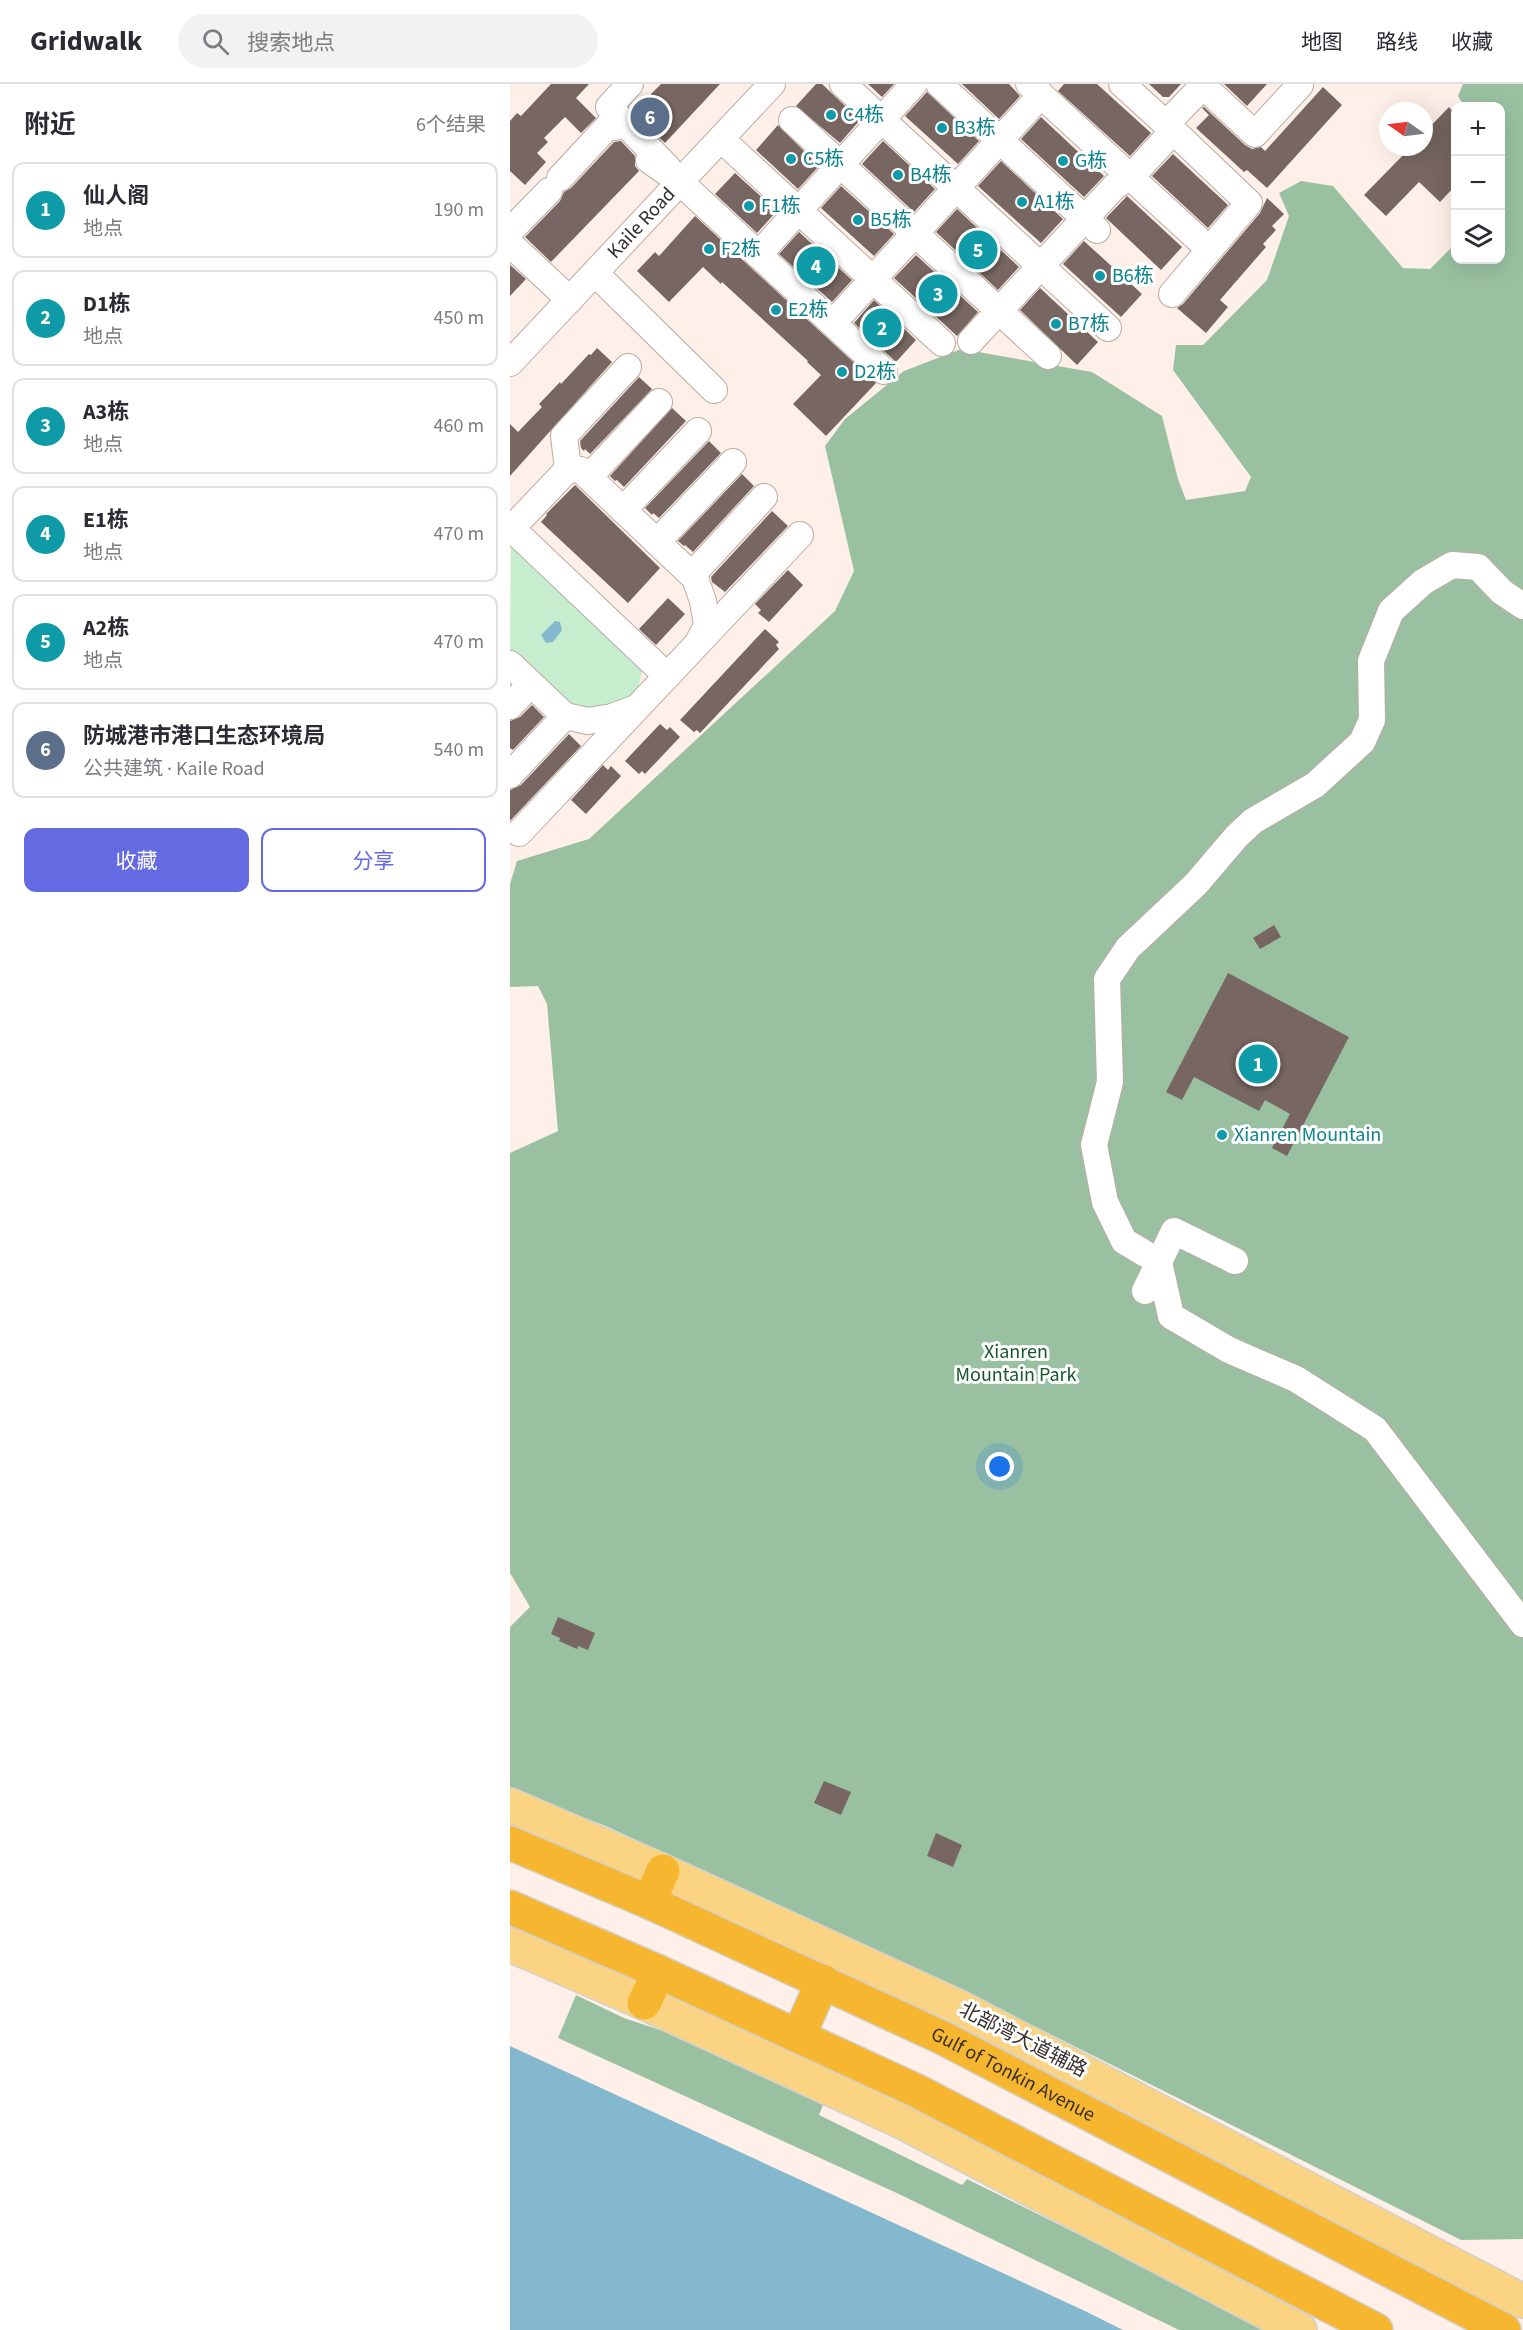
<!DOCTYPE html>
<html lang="zh">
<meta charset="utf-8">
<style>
:root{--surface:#fff;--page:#f2f2f3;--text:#2b2b33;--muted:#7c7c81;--line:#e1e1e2;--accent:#646ae2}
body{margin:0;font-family:"Source Sans 3","Noto Sans SC",sans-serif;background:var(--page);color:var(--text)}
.controls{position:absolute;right:18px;top:18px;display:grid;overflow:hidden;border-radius:12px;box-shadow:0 6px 24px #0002}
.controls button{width:54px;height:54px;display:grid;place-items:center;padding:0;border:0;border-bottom:2px solid var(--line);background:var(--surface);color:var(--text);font:30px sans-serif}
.compass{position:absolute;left:869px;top:18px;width:54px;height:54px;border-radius:50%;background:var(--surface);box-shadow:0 6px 24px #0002;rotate:284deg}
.you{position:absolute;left:490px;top:1383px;width:21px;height:21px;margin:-15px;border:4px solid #fff;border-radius:50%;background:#1a73e8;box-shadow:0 0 0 9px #1a73e833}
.badge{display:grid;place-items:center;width:39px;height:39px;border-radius:50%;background:var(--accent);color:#fff;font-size:20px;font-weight:700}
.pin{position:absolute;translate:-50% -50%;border:3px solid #fff;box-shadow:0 2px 6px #0006}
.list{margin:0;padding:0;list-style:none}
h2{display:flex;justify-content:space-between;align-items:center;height:78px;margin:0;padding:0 24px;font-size:26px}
h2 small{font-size:20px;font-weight:400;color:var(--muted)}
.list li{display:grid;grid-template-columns:39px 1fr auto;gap:18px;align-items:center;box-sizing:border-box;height:96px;margin:0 12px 12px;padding:0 12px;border:2px solid var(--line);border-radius:12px}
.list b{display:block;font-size:22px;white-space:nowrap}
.list p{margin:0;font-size:20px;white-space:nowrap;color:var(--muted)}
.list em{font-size:20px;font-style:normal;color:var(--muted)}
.actions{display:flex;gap:12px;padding:18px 24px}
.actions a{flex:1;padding:14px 0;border:2px solid var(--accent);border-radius:12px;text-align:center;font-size:21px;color:var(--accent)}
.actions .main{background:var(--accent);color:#fff}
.icon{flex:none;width:33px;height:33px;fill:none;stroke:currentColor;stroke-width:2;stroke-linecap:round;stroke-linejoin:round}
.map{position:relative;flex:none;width:1013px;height:2246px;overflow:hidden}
header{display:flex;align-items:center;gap:36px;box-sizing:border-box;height:84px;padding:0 30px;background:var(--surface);border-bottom:2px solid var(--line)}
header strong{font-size:28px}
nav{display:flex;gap:33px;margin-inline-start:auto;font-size:21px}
.search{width:420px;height:54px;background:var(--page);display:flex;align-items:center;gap:15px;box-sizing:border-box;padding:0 21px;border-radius:33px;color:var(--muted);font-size:22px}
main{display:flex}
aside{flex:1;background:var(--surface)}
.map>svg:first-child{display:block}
.green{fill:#c6edce}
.forest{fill:#99c1a1}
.water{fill:#84b8ce}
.building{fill:#776661}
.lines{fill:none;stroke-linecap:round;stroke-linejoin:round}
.minor-casing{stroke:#bbaba1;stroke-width:28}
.major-casing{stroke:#d3d1d0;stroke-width:36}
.highway-casing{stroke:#d3d1d0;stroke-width:36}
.minor{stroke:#fff;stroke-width:26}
.major{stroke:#fad383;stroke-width:33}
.highway{stroke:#f7b630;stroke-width:33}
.culture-dot{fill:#0f9aa8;stroke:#fff;stroke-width:2}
.labels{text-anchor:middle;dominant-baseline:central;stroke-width:6;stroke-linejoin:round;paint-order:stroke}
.culture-label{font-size:20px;fill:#0d838f;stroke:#fff;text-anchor:start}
.street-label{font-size:20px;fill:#362f2b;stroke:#fff}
.park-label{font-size:20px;fill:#18572d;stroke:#fff}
</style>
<header>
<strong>Gridwalk</strong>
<div class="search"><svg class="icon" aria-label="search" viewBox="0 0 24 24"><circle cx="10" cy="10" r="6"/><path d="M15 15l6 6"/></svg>搜索地点</div>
<nav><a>地图</a><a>路线</a><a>收藏</a></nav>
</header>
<main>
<aside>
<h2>附近<small>6个结果</small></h2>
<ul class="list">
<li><span class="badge" style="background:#0f9aa8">1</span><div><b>仙人阁</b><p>地点</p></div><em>190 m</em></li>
<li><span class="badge" style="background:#0f9aa8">2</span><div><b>D1栋</b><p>地点</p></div><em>450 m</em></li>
<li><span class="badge" style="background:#0f9aa8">3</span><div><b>A3栋</b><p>地点</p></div><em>460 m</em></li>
<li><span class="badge" style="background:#0f9aa8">4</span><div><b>E1栋</b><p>地点</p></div><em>470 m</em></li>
<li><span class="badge" style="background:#0f9aa8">5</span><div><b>A2栋</b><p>地点</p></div><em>470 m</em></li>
<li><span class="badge" style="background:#5c6f8a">6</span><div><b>防城港市港口生态环境局</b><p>公共建筑 · Kaile Road</p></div><em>540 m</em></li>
</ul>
<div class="actions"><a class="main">收藏</a><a>分享</a></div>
</aside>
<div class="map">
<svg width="1013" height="2246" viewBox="0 0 1013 2246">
<rect width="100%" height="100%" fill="#fef0e8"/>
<path class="green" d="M1,458L132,587L127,610L81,629L55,623L0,570Z"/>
<path class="forest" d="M953,0H1013V2155L951,2156L530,1945L98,1743L0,1705V1543L20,1523L0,1489V1069L48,1047L37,920L28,902L0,903V800L7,777L79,755L325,527L344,487L315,362L335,335L394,287L451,265L582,288L652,332L668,395L676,416L735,407L741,393L663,286L666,261H693L757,196L779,132L769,109L791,97L823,102L893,184L920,185L945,160L946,176H990V22H954L948,12Z
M66,1911L114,1934L162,1950L313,2021L309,2031L452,2101L457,2095L761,2246H669L391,2111L48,1954Z"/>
<path class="water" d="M45,537L50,538L52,546L43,558L36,559L31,551Z
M0,1962L575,2227L613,2246H0Z"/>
<path class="building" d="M41,0H79L66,14L86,34L71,49L55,33L34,54L38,58L27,69L36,78L15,101L0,87V37L7,29L11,32Z
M151,0H210L155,59L136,40L148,26L136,15Z
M306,0H312L350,36L330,59L286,22Z
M358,0H384L372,13Z
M452,0H499L510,12L489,35Z
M554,0H587L641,49L620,72L548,7Z
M639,0H671L659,13H653Z
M714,0H757L737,22Z
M813,3L832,21L757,104L737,86L734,88L686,44L699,31L692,24L694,23L735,61L742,65L751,63L755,67Z
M417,8L469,57L448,80L395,32Z
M939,23L945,30V102L930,118L909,98L876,132L854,111L901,63H914V49Z
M531,33L594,92L574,113L511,55Z
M268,41L309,82L288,105L246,66Z
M111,57L125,72V82L129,87L41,178L15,153L50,117L54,108L61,104L104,58Z
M373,57L425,105L404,128L352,80Z
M663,70L718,121L698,144L642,92Z
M491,77L553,135L531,159L468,102Z
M225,89L267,127L247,149L205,110Z
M331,102L384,150L364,172L311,124Z
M617,112L672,163L651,186L596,134Z
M757,114L774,130L762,142L766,146L753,160L756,163L710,216L718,223L696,249L667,224L673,220L750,129Z
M447,125L509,183L488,206L426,148Z
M185,132L366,299L316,352L283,320L311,291L297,278L298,277L212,198L211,200L193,183L159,218L127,187L145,168L149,172Z
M289,148L342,196L322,218L269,170Z
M574,157L632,210L611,233L553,180Z
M406,171L468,228L447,252L384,194Z
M0,181L16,195L0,212Z
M530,204L588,258L567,281L510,226Z
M364,216L406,256L386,278L344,239Z
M87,264L102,278L0,392V340L8,348L32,323L29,320L50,298L51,300L79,270L81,271Z
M129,293L142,305L80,370L75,365L74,367L71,364L70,357Z
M162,324L176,337L114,403L107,396L105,397L100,392Z
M199,357L211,369L149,434L143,429L142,431L135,424Z
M232,390L244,402L183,468L175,461L174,462L168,457Z
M65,401L150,484L118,519L31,438L37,431L36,430Z
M262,427L278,442L215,508L202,498L201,493Z
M278,486L293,501L259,538L248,529L251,526L245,520Z
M158,514L175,530L146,561L129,545Z
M255,545L269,558L266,561L269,565L190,649L187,646L184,648L170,636Z
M22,621L34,633L3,666L0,664V637L10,633Z
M150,640L157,646L160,643L170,653L135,690L132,687L129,690L115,677Z
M59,650L71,662L0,737V706L11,701Z
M93,681L98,686L101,682L111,692L76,730L61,716Z
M764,841L771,853L750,865L743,854Z
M718,889L839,953L777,1072L762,1064L780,1030L755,1016L749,1027L684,993L672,1016L656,1008Z
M48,1533L85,1549L78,1566L68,1562L67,1565L49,1557L50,1554L41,1550Z
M314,1697L341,1708L331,1731L304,1719Z
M426,1749L452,1761L443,1783L417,1772Z"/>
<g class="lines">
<defs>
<g id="minor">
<path d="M120,0L99,23L158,84"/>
<path d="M333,0L598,244"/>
<path d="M429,0L587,146"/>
<path d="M519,0L688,155"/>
<path d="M612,0L656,40L695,0"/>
<path d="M693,2L745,50L790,1"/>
<path d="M282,36L538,272"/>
<path d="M656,40L739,119L662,210"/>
<path d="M211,55L432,259"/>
<path d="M139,76L170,98L374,287"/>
<path d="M50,94L101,39L105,43"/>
<path d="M0,147L39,107"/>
<path d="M0,160L60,216"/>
<path d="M248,171L404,0"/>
<path d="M85,189L204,306"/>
<path d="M323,239L531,11"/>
<path d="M461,257L605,102L621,93L663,47"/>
<path id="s1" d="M0,279L262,0"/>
<path d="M58,385L54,352L118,283"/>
<path d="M79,393L149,318"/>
<path d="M113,426L188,347"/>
<path d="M0,443L157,592"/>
<path d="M0,446L58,385L71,386L185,494L193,517L197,541L188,559"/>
<path d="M147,458L223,378"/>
<path d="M182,491L254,413"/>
<path d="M1013,522L992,508L968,483L942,481L913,498L881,527L861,577L862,636L852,658L805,701L743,737L726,753L686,800L618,864L597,895L600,998L584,1061L595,1118L614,1157L649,1178L661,1232L719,1266L786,1295L865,1345L1013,1540"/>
<path d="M0,580L55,632L78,637L102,633L126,624"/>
<path d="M0,622L21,600"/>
<path d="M0,691L55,632"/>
<path d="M9,749L290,451"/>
<path d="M635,1207L664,1147L725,1177"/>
</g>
<path id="major" d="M0,1721L153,1787L449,1923L1013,2217
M0,1861L134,1919L392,2038L790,2246"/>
<g id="highway">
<path id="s2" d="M0,1759L139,1818L433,1954L994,2246"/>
<path d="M139,1818L153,1787"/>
<path d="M0,1823L149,1888L407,2007L866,2246"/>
<path d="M134,1919L149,1888"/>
<path d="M289,1951L313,1897"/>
</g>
</defs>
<use href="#minor" class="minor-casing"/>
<use href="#major" class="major-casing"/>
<use href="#highway" class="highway-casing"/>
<use href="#minor" class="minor"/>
<use href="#major" class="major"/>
<use href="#highway" class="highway"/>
</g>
<g class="culture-dot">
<circle cx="321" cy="31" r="6"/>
<circle cx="432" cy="44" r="6"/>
<circle cx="281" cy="75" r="6"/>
<circle cx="553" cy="77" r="6"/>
<circle cx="388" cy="91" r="6"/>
<circle cx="512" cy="118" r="6"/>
<circle cx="239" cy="122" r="6"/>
<circle cx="348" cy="136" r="6"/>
<circle cx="199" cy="165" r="6"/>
<circle cx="590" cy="192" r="6"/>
<circle cx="266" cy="226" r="6"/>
<circle cx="546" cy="240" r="6"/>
<circle cx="332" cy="288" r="6"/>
<circle cx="712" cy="1051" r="6"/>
</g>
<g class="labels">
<g class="culture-label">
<text x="333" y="31">C4栋</text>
<text x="444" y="44">B3栋</text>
<text x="293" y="75">C5栋</text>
<text x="565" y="77">G栋</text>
<text x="400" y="91">B4栋</text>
<text x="524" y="118">A1栋</text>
<text x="251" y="122">F1栋</text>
<text x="360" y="136">B5栋</text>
<text x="211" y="165">F2栋</text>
<text x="602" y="192">B6栋</text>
<text x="278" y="226">E2栋</text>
<text x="558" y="240">B7栋</text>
<text x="344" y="288">D2栋</text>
<text x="724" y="1051">Xianren Mountain</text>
</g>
<g class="street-label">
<text stroke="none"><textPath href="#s1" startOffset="192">Kaile Road</textPath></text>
<text transform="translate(513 1956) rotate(27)">北部湾大道辅路</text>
<text stroke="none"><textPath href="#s2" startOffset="554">Gulf of Tonkin Avenue</textPath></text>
</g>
<g class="park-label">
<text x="506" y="1268">Xianren<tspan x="506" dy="23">Mountain Park</tspan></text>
</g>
</g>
</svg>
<div class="controls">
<button>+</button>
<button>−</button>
<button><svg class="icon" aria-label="layers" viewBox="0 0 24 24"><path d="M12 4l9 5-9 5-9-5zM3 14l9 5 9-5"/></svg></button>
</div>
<svg class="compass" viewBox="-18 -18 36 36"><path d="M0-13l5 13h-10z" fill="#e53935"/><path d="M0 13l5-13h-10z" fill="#7c7c81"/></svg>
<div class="you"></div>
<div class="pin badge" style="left:748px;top:980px;background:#0f9aa8">1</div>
<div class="pin badge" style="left:372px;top:244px;background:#0f9aa8">2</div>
<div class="pin badge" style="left:428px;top:210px;background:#0f9aa8">3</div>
<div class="pin badge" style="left:306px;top:182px;background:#0f9aa8">4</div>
<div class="pin badge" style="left:468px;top:166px;background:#0f9aa8">5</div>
<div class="pin badge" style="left:140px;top:33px;background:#5c6f8a">6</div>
</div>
</main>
